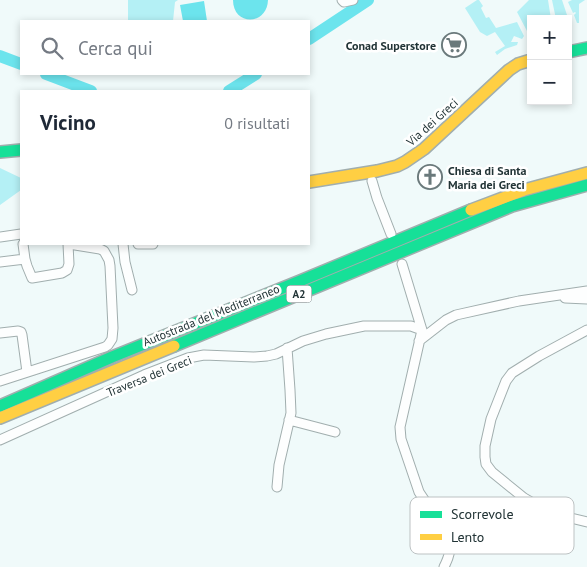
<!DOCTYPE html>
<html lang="it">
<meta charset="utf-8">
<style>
:root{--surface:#fff;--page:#f6f6f7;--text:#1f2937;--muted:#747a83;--line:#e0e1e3}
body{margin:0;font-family:"PT Sans",sans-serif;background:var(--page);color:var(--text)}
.controls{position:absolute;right:15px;top:15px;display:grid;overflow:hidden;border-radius:0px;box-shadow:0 2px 8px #0003}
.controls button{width:45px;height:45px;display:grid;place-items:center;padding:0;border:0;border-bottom:1px solid var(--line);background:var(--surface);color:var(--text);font:25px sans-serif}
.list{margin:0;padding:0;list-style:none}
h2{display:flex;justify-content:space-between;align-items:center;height:65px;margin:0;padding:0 20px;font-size:21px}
h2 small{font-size:16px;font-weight:400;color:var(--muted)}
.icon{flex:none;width:28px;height:28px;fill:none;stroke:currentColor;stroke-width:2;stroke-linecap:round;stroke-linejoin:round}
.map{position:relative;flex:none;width:587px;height:567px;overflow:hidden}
.search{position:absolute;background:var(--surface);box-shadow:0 2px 8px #0003;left:20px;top:20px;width:290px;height:55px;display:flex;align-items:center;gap:12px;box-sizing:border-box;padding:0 18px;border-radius:0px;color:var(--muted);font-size:19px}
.panel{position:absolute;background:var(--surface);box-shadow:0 2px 8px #0003;left:20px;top:90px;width:290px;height:155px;border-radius:0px}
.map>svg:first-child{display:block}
.green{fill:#b4f0f5}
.water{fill:#6ce4ed}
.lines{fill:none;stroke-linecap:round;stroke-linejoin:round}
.river{stroke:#6ce4ed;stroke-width:12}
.street-casing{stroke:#a1aeae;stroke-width:11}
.fast-casing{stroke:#a1aeae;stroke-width:14}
.slow-casing{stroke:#a1aeae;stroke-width:14}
.street{stroke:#fdfefe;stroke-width:9}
.fast{stroke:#16e098;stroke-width:11}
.slow{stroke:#ffcf43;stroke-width:11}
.labels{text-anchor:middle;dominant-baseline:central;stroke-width:5;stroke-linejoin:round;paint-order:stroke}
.shield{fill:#fff;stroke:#647172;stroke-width:1}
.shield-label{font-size:11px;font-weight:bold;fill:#223436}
.poi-label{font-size:12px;font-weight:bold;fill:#223436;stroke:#fff;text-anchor:end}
.street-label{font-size:12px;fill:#223436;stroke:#fff}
.key{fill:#fff;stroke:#bdc2c3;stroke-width:1}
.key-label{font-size:14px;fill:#223436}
</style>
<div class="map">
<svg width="587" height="567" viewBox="0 0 587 567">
<rect width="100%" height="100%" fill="#f0fafa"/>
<path class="green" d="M128,0H178L175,2L173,21H128Z
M477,0H479L483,6L481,8L486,18L489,17L496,28L517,22L524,36L522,39L514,36L511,42H518L517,45L505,49L497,55L495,52L505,46L495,32L487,36L480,32L465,8Z
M529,0H548L551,19H531V30L527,31L517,12Z
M552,0H562L570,24L568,27V19H556Z
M572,0H585L579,4V23H577L574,15L576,13L575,12L573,13L568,2Z
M0,168L21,178V190L0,205Z"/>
<path class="water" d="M233,0H268C267,26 233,26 233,0Z
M204,1L207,21H183L180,5Z"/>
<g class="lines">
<path class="river" d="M309,39L368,0
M0,56L21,64
M46,74L91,91
M229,91L256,74"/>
<defs>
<path id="street" d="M342,0L344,2L353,0
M372,181L377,198L391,234
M0,237L21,234
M123,244L125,262L132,290
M138,244H153
M25,259L27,266L32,278L62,273L67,270L69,264L68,244
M0,262L25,259L23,244
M402,264L422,330L400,427L401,439L419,492L449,537C452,548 449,557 444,567
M565,298L587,299
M587,330L539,356L512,373L506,381L491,419L485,446V457L486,464L492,472L524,498L543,509L554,514L587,522
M0,333L18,331L21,332L22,335L27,372
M419,341L446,320L456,315L519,301L587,291
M0,381L105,347L108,345L112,339L113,328L110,266L109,260L104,251L100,249L69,244
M289,420L335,432
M0,440L144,375L188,358L204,355L254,357L267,356L276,354L303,341L326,334L364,326H411L422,330
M277,487L279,465L291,413L290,390L287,348"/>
<path id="fast" d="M568,52L587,48
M0,152L21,150
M174,346L512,206L587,185
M0,406L112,357L300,281L471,210"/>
<path id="slow" d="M309,182L377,171L397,166L405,162L424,149L509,70L518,64L531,60
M471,210L524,190L587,173
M0,418L174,346"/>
</defs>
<use href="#street" class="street-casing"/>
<use href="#fast" class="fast-casing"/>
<use href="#slow" class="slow-casing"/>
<use href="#street" class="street"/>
<use href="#fast" class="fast"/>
<use href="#slow" class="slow"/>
</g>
<defs>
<symbol id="supermarket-ring" viewBox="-11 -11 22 22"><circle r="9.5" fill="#fff" stroke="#6a797b" stroke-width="1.5"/><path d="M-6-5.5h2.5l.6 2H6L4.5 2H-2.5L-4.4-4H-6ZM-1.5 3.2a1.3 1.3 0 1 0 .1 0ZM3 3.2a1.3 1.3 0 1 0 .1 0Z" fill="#6a797b"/></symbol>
<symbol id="church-ring" viewBox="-11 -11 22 22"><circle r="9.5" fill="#fff" stroke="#6a797b" stroke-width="1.5"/><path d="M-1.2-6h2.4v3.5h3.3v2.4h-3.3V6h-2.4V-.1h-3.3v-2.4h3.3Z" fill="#6a797b"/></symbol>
</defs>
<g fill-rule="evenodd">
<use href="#supermarket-ring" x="440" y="31" width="28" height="28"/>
<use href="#church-ring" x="416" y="163" width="28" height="28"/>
</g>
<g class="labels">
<rect class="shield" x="286.5" y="285.5" width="25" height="17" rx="4"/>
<g class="shield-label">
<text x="299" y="294">A2</text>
</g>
<g class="poi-label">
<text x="436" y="45">Conad Superstore</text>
<text x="448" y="170" text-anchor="start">Chiesa di Santa<tspan x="448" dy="14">Maria dei Greci</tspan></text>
</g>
<g class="street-label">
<text transform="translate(432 122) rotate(-42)">Via dei Greci</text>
<text transform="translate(211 315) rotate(-22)">Autostrada del Mediterraneo</text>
<text transform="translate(149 376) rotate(-22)">Traversa dei Greci</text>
</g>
</g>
<rect x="410" y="497" width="164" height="57" rx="8" class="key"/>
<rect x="420" y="511" width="22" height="7" fill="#16e098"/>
<rect x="420" y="534" width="22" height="6" fill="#ffcf43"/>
<g class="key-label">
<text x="451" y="519">Scorrevole</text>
<text x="451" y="542">Lento</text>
</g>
</svg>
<div class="controls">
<button>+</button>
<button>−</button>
</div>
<div class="search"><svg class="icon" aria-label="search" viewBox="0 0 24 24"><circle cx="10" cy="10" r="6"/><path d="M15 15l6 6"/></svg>Cerca qui</div>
<section class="panel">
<h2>Vicino<small>0 risultati</small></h2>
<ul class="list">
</ul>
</section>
</div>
